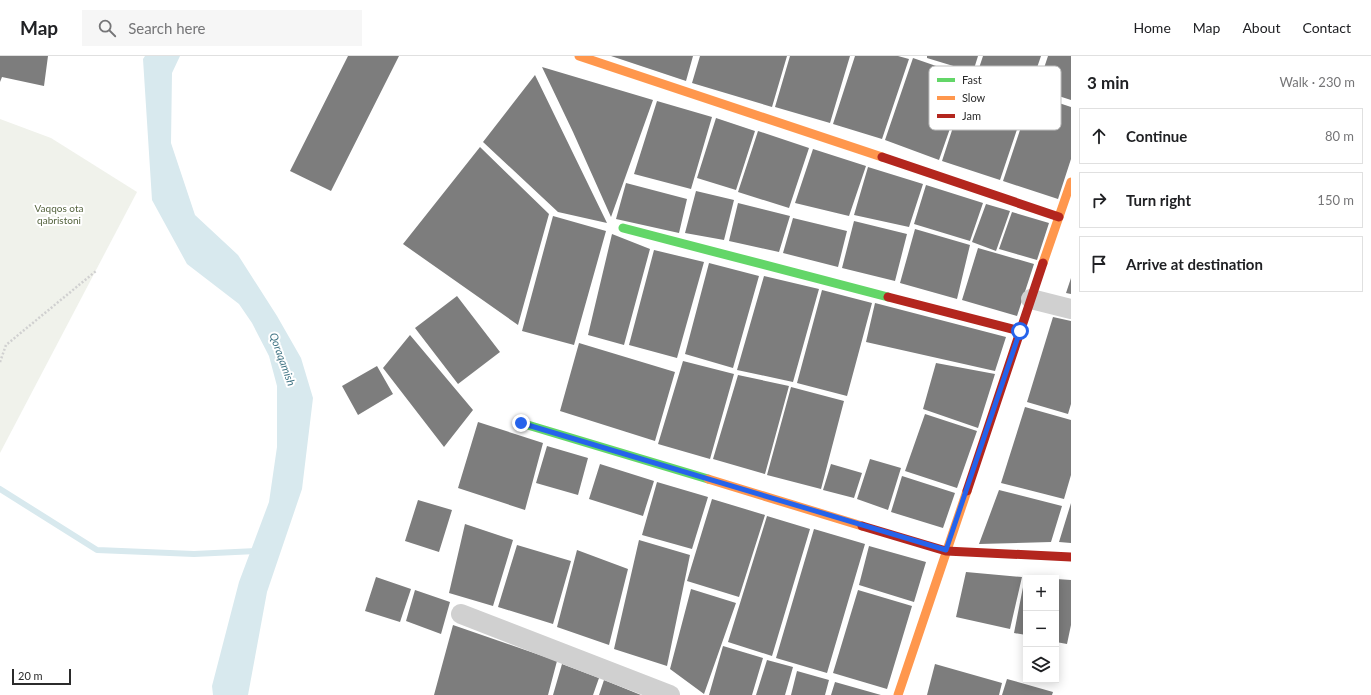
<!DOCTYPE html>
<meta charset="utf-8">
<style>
:root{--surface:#fff;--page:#f6f6f6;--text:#202124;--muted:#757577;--line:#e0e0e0}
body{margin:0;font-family:Lato,sans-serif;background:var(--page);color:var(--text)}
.controls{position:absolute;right:12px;bottom:12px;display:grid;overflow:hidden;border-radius:0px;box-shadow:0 2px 10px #0003}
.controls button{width:36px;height:36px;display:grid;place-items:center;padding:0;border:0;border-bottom:1px solid var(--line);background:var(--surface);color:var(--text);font:20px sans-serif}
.scale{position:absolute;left:12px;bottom:10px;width:59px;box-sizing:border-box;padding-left:4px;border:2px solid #2b2b2b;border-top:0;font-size:11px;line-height:14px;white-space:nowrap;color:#2b2b2b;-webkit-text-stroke:3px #fff;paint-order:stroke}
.stop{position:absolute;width:12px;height:12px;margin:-9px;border:3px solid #2563eb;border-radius:50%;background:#fff}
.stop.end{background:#2563eb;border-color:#fff;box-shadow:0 1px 4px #0008}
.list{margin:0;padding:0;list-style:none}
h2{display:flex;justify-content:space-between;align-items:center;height:52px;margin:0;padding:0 16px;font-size:17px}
h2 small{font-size:13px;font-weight:400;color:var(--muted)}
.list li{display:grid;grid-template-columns:26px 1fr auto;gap:12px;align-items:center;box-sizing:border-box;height:56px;margin:0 8px 8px;padding:0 8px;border:1px solid var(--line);border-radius:0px}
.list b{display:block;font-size:15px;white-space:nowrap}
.list em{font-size:13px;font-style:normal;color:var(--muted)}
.icon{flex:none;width:22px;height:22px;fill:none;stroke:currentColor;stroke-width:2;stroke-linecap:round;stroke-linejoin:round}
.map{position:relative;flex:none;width:1071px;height:639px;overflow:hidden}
header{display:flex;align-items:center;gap:24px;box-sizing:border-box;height:56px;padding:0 20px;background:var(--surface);border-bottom:1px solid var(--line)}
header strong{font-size:19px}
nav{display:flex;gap:22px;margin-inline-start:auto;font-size:14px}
.search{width:280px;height:36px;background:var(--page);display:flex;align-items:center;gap:10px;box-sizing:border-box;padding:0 14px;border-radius:0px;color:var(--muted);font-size:15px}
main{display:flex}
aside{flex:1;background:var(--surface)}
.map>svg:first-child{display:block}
.green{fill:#f0f2eb}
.water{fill:#d8e9ee}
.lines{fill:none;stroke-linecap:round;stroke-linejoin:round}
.stream{stroke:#d8e9ee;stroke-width:6}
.building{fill:#7d7d7d}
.path{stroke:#d0d0d0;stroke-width:2.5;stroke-dasharray:2 2;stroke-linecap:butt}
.street{stroke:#d0d0d0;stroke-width:20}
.fast{stroke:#63d668;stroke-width:9}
.slow{stroke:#ff974d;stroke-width:9}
.jam{stroke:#b3261e;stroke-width:9}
.route{stroke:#2563eb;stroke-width:5}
.labels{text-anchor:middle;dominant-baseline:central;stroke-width:4;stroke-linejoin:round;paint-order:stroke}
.park-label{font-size:10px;fill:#54633d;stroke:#fff}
.water-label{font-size:11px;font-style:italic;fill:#427585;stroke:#fff}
.key{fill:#fff;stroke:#bfbfbf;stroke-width:1}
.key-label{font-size:11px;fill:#2b2b2b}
</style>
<header>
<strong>Map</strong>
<div class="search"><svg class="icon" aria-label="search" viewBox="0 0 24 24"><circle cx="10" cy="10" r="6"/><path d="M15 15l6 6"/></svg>Search here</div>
<nav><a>Home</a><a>Map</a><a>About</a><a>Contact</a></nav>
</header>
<main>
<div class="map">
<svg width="1071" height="639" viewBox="0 0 1071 639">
<rect width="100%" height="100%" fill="#fff"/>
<path class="green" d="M0,63L51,82L137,136L0,397Z"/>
<path class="water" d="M145,0H180L172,17L171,87L195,159L238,199L277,260L301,302L313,342L302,433L267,536L248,639H213L212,630L239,526L269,446L277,391V330L269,300L252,267L239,248L187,208L152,144L143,3Z"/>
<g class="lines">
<path class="stream" d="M0,433L97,494L194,498L257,495"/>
</g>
<path class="building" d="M0,0H48L44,30L2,21L0,26Z
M348,0H399L331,135L290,115Z
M611,0H693L686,25Z
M700,0H787L772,51L692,27Z
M790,0H850L830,67L775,51Z
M855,0H898L909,3L882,83L833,68Z
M927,0H978L973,16L927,2Z
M983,0H1041L1030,32L978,15Z
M1048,0H1071V44L1037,33Z
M913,2L968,21L939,104L885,84Z
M542,11L653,44L611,161L573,76Z
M535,19L607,167L558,156L483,86Z
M970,19L1029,38L1000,124L942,105Z
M1032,38L1071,51V103L1058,143L1003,125Z
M657,45L712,61L691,133L634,118Z
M716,62L755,75L736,134L697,122Z
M758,75L809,92L789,152L738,136Z
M480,91L549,158L518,269L403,188Z
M813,93L866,110L849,160L795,147Z
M868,111L923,128L909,171L854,159Z
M626,127L687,143L679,177L616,163Z
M926,129L983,147L970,185L914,168Z
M696,135L734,144L724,184L685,177Z
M738,147L790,160L779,196L729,185Z
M986,148L1010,155L996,195L972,186Z
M1012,156L1049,167L1037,204L999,193Z
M553,160L606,175L574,289L522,275Z
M793,162L847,175L838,211L783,197Z
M854,165L907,178L895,225L842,212Z
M915,173L970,189L957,243L900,227Z
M612,178L650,193L624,289L588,279Z
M978,192L1034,208L1017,260L962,244Z
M654,194L704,206L677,302L629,289Z
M709,207L759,220L733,312L685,298Z
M764,220L819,233L793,326L737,314Z
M1071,222V238L1066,237Z
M822,234L872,247L847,340L797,327Z
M457,240L500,296L458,328L415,272Z
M875,247L1006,281L995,315L866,286Z
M1053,261L1071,265V348L1068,358L1027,346Z
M410,279L473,354L444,391L383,312Z
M579,287L675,316L655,385L560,355Z
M683,305L734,318L710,403L658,388Z
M936,307L995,318L978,372L923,353Z
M377,310L393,338L358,359L342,330Z
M738,319L789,330L765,418L713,403Z
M791,331L844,345L821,433L767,419Z
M1025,351L1071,364V419L1064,443L1001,427Z
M925,358L977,375L957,432L905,415Z
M478,366L543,387L525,454L458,432Z
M547,390L588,402L578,439L536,427Z
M870,403L901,412L888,454L857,443Z
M600,408L654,425L643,460L589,443Z
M831,408L862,417L854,442L823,434Z
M902,420L955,437L943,472L891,456Z
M657,426L708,441L692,493L642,479Z
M999,434L1062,450L1051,486L979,488Z
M712,443L765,459L739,541L687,525Z
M418,444L452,454L439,496L405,485Z
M1071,447V487L1059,486Z
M767,460L810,473L772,600L728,586Z
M465,468L513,484L493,550L449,537Z
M814,473L865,488L827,617L776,602Z
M639,484L690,499L667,610L614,593Z
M517,489L571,505L553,568L498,551Z
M869,490L926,506L914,546L859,529Z
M577,494L628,513L609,589L557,571Z
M966,516L1022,521L1010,573L956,561Z
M376,521L411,533L400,566L365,555Z
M1025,521H1026V579L1014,577Z
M1056,523L1071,524V569L1067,588L1056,586Z
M691,533L736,547L704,638L670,613Z
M415,534L450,546L441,578L406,565Z
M858,534L912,550L887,633L833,617Z
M453,569L557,605L548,639H434Z
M723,590L763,602L752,639H709Z
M767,604L793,611L785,639H756Z
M562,608L599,622L593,639H553Z
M935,608L1002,627L999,639H927Z
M797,615L829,624L825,639H791Z
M1007,623L1053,636L1052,639H1002Z
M604,624L641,639H599Z
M835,626L881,639H831Z"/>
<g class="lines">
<path class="path" d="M0,306L6,289L96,215"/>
<path class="street" d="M1031,243L1071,253
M461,558L670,639"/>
<path class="fast" d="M623,172L888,241
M521,367L708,423"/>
<path class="slow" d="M579,0L882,101
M1043,207L1071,126
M708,423L862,470
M898,639L967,435"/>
<path class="jam" d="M882,101L1059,161
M888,241L1020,275
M967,435L1043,207
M862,470L946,495L1071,501"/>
</g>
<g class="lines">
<path class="route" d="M521,367L946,494L1020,275"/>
</g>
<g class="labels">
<g class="park-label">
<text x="59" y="152">Vaqqos ota<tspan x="59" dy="12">qabristoni</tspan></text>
</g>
<g class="water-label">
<text transform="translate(283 303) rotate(70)">Qoraqamish</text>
</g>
</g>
<rect x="929" y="10" width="132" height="64" rx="6" class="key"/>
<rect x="937" y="22" width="18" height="4" fill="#63d668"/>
<rect x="937" y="40" width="18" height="4" fill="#ff974d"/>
<rect x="937" y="58" width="18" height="4" fill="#b3261e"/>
<g class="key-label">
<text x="962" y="28">Fast</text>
<text x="962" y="46">Slow</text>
<text x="962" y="64">Jam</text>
</g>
</svg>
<div class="controls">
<button>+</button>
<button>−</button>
<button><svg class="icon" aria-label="layers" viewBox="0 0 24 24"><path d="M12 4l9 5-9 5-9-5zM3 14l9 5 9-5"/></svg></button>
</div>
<div class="scale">20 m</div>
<div class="stop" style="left:1020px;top:275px"></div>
<div class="stop end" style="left:521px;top:367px"></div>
</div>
<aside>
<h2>3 min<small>Walk · 230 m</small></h2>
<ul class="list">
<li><svg class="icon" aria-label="ahead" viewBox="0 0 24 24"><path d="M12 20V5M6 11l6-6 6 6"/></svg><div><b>Continue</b></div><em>80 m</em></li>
<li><svg class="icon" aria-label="right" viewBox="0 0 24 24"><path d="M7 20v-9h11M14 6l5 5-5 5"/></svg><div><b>Turn right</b></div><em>150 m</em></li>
<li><svg class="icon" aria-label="arrive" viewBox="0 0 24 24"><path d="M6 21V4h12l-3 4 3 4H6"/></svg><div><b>Arrive at destination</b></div></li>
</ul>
</aside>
</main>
